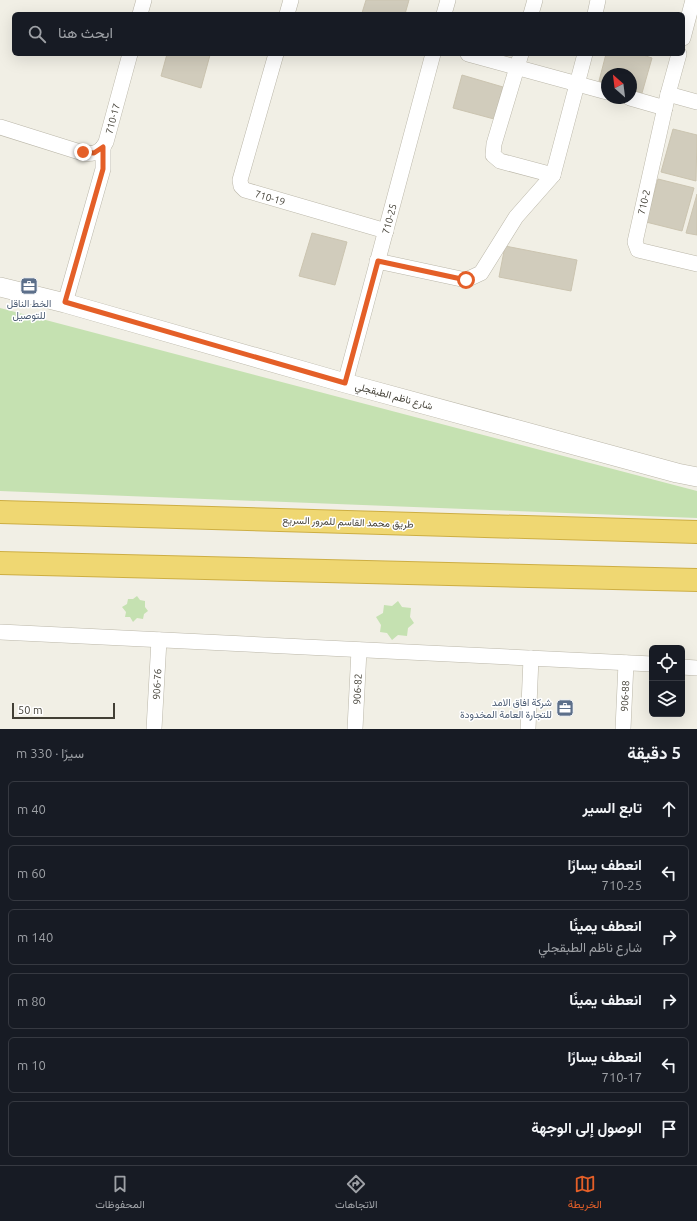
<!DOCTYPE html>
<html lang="ar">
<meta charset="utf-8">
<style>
:root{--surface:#171b24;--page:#242831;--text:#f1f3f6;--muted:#9ea1a6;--line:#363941;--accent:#e45f28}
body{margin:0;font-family:Ubuntu,Vazirmatn,sans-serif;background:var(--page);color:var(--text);direction:rtl}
.controls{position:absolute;right:12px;bottom:12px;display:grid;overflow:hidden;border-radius:6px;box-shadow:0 4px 16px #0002}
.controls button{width:36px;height:36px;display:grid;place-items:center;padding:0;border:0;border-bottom:1px solid var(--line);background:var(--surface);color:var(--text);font:20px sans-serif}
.compass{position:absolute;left:601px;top:68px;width:36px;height:36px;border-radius:50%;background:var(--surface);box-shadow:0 4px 16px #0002;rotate:332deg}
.scale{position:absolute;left:12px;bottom:10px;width:103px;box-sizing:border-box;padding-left:4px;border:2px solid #423f35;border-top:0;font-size:11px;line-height:14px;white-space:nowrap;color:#423f35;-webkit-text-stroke:3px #fff;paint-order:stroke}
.stop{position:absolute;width:12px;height:12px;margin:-9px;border:3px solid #e45f28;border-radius:50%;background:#fff}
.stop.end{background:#e45f28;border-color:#fff;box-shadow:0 1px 4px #0008}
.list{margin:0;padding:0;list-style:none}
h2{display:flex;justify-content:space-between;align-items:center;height:52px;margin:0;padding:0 16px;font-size:17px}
h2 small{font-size:13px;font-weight:400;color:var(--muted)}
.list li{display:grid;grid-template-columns:26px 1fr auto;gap:12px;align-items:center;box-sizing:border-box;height:56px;margin:0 8px 8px;padding:0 8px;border:1px solid var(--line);border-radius:6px}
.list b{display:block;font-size:15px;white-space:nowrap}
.list p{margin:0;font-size:13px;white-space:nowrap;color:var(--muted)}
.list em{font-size:13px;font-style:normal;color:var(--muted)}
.icon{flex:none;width:22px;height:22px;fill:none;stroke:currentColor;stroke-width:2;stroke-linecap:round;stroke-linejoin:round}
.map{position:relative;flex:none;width:697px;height:729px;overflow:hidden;direction:ltr}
.search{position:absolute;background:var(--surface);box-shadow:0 4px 16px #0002;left:12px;right:12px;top:12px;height:44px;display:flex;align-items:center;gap:10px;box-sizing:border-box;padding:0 14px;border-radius:6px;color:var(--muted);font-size:15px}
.sheet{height:436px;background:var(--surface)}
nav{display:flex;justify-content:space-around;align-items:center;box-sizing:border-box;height:56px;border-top:1px solid var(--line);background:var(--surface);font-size:11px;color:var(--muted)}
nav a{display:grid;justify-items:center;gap:2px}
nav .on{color:var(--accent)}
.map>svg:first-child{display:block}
.green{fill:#c5e1b1}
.building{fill:#d1ccbc;stroke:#cbc4b0}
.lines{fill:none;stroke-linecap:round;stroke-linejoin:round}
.minor-casing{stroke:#bbb7a9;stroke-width:16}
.tertiary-casing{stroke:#bbb7a9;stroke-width:20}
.motorway-casing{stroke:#cdae43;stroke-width:24}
.minor{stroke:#fff;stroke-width:15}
.tertiary{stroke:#fff;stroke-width:19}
.motorway{stroke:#efd772;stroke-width:22}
.route{stroke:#e45f28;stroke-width:5}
.labels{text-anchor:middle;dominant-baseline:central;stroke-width:3;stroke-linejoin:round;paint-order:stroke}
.street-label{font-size:10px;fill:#423f35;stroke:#fff}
.service-label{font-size:10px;fill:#4e5e75;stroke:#fff}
</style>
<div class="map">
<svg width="697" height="729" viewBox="0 0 697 729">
<rect width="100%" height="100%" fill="#f1efe5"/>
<path class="green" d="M0,308L697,491V518L0,491Z
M137,596L140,600L145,601V607L148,611L144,614L143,619L137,618L133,622L130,617H125L126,612L122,607L127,604L128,599H133Z
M398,601L402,607L411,608L410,617L414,623L408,628L407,636L398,635L392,640L387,633L380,632L381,625L376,617L383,613L384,605L392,606Z"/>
<path class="building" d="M366,0H409L405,14H367L362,13Z
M167,54H206L210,55L201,88L161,76Z
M606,54H640L652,58L642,93L631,90V74H607V83L599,81Z
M462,75L503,87L494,119L453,108Z
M673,129L697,135L696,181L661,172Z
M658,179L694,188L682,231L646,222Z
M697,194V235L686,233Z
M312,233L347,242L335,285L299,276Z
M505,246L577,260L571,291L499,277Z"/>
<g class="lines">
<defs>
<g id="minor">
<path d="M140,14L144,0"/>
<path d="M287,14L291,0"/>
<path d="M444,14L448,0"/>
<path d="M531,14L535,0"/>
<path d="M595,14L598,0"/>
<path d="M683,38L693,0"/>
<path id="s1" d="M276,54L240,180L241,186L245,190L386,231"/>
<path d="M468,54L607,92"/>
<path d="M521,54L494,144L493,155L500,161L553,175L585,54"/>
<path d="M679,54L668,94L635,242L638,250L697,264"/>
<path d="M668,94L697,102"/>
<path d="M630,98L665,108"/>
<path id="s2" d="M0,127L83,153C94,155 101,152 106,142L130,54"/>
<path d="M377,261L466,280L481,273L516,217L553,175"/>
<path d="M65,303L103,169V147"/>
<path id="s3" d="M345,383L433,54"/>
<path d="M0,632L652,664"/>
<path d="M682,667L697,668"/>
<path id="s4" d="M154,729L159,640"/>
<path id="s5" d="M355,729L359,650"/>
<path d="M528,729L531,658"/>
<path id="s6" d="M623,729L626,663"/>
</g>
<path id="tertiary" d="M0,287L65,303L345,383L677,473L697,477"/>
<path id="motorway" d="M0,512L697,532
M0,563L697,580"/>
</defs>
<use href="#minor" class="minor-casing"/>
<use href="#tertiary" class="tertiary-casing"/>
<use href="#motorway" class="motorway-casing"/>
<use href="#minor" class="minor"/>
<use href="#tertiary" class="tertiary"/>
<use href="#motorway" class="motorway"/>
</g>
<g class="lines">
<path class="route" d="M83,152L94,153L103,147V169L65,302L345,383L378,261L466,280"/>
</g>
<defs>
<symbol id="office-square" viewBox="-11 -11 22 22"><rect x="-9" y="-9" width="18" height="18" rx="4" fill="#5c6f8a" stroke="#fff"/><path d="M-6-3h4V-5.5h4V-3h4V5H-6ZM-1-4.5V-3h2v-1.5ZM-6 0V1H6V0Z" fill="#fff"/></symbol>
</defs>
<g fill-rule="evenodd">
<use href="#office-square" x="19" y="276" width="20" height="20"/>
<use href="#office-square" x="555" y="698" width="20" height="20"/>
</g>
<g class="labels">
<g class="street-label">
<text stroke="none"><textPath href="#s2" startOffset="139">710-17</textPath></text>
<text stroke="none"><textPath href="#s1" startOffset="169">710-19</textPath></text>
<text transform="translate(644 202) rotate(-77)">710-2</text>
<text stroke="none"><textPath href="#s3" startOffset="170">710-25</textPath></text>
<text transform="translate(394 396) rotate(15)">شارع ناظم الطبقجلي</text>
<text transform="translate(348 522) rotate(2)">طريق محمد القاسم للمرور السريع</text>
<text stroke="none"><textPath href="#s4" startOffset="45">906-76</textPath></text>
<text stroke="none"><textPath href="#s5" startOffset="40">906-82</textPath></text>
<text stroke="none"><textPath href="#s6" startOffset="33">906-88</textPath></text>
</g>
<g class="service-label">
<text x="29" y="303">الخط الناقل<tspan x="29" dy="12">للتوصيل</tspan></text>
<text x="552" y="702" text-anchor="end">شركة افاق الامد<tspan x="552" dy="12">للتجارة العامة المخدودة</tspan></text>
</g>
</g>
</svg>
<div class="controls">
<button><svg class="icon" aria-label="locate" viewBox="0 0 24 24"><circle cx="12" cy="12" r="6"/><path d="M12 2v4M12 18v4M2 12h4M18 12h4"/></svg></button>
<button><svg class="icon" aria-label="layers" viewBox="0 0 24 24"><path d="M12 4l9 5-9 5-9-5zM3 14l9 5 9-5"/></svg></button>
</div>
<svg class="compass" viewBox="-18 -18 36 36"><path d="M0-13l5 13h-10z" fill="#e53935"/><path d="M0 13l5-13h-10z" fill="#9ea1a6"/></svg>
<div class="scale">50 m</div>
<div class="stop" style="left:466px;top:280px"></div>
<div class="stop end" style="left:83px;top:152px"></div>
<div class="search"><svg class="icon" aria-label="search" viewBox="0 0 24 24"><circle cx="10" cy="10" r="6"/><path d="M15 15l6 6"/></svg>ابحث هنا</div>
</div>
<section class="sheet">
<h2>5 دقيقة<small>سيرًا · 330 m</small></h2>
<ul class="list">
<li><svg class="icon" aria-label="ahead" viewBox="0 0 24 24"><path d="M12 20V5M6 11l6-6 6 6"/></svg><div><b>تابع السير</b></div><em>40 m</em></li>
<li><svg class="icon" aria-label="left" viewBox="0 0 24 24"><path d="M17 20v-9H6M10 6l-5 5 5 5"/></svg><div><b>انعطف يسارًا</b><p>710-25</p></div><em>60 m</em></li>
<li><svg class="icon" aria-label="right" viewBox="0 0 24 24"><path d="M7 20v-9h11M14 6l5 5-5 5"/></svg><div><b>انعطف يمينًا</b><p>شارع ناظم الطبقجلي</p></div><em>140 m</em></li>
<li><svg class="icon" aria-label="right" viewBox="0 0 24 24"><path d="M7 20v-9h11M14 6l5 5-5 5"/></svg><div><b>انعطف يمينًا</b></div><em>80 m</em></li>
<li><svg class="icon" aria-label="left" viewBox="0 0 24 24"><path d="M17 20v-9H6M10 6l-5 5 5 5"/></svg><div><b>انعطف يسارًا</b><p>710-17</p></div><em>10 m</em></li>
<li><svg class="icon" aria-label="arrive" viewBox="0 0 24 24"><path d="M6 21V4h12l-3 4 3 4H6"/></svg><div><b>الوصول إلى الوجهة</b></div></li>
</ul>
</section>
<nav>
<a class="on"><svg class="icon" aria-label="map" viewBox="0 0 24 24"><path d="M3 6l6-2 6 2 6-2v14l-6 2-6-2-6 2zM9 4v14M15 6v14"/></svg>الخريطة</a>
<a><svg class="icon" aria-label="directions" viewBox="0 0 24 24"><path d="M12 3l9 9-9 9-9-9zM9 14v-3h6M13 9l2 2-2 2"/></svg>الاتجاهات</a>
<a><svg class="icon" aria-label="saved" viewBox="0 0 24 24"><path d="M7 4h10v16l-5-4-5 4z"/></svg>المحفوظات</a>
</nav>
